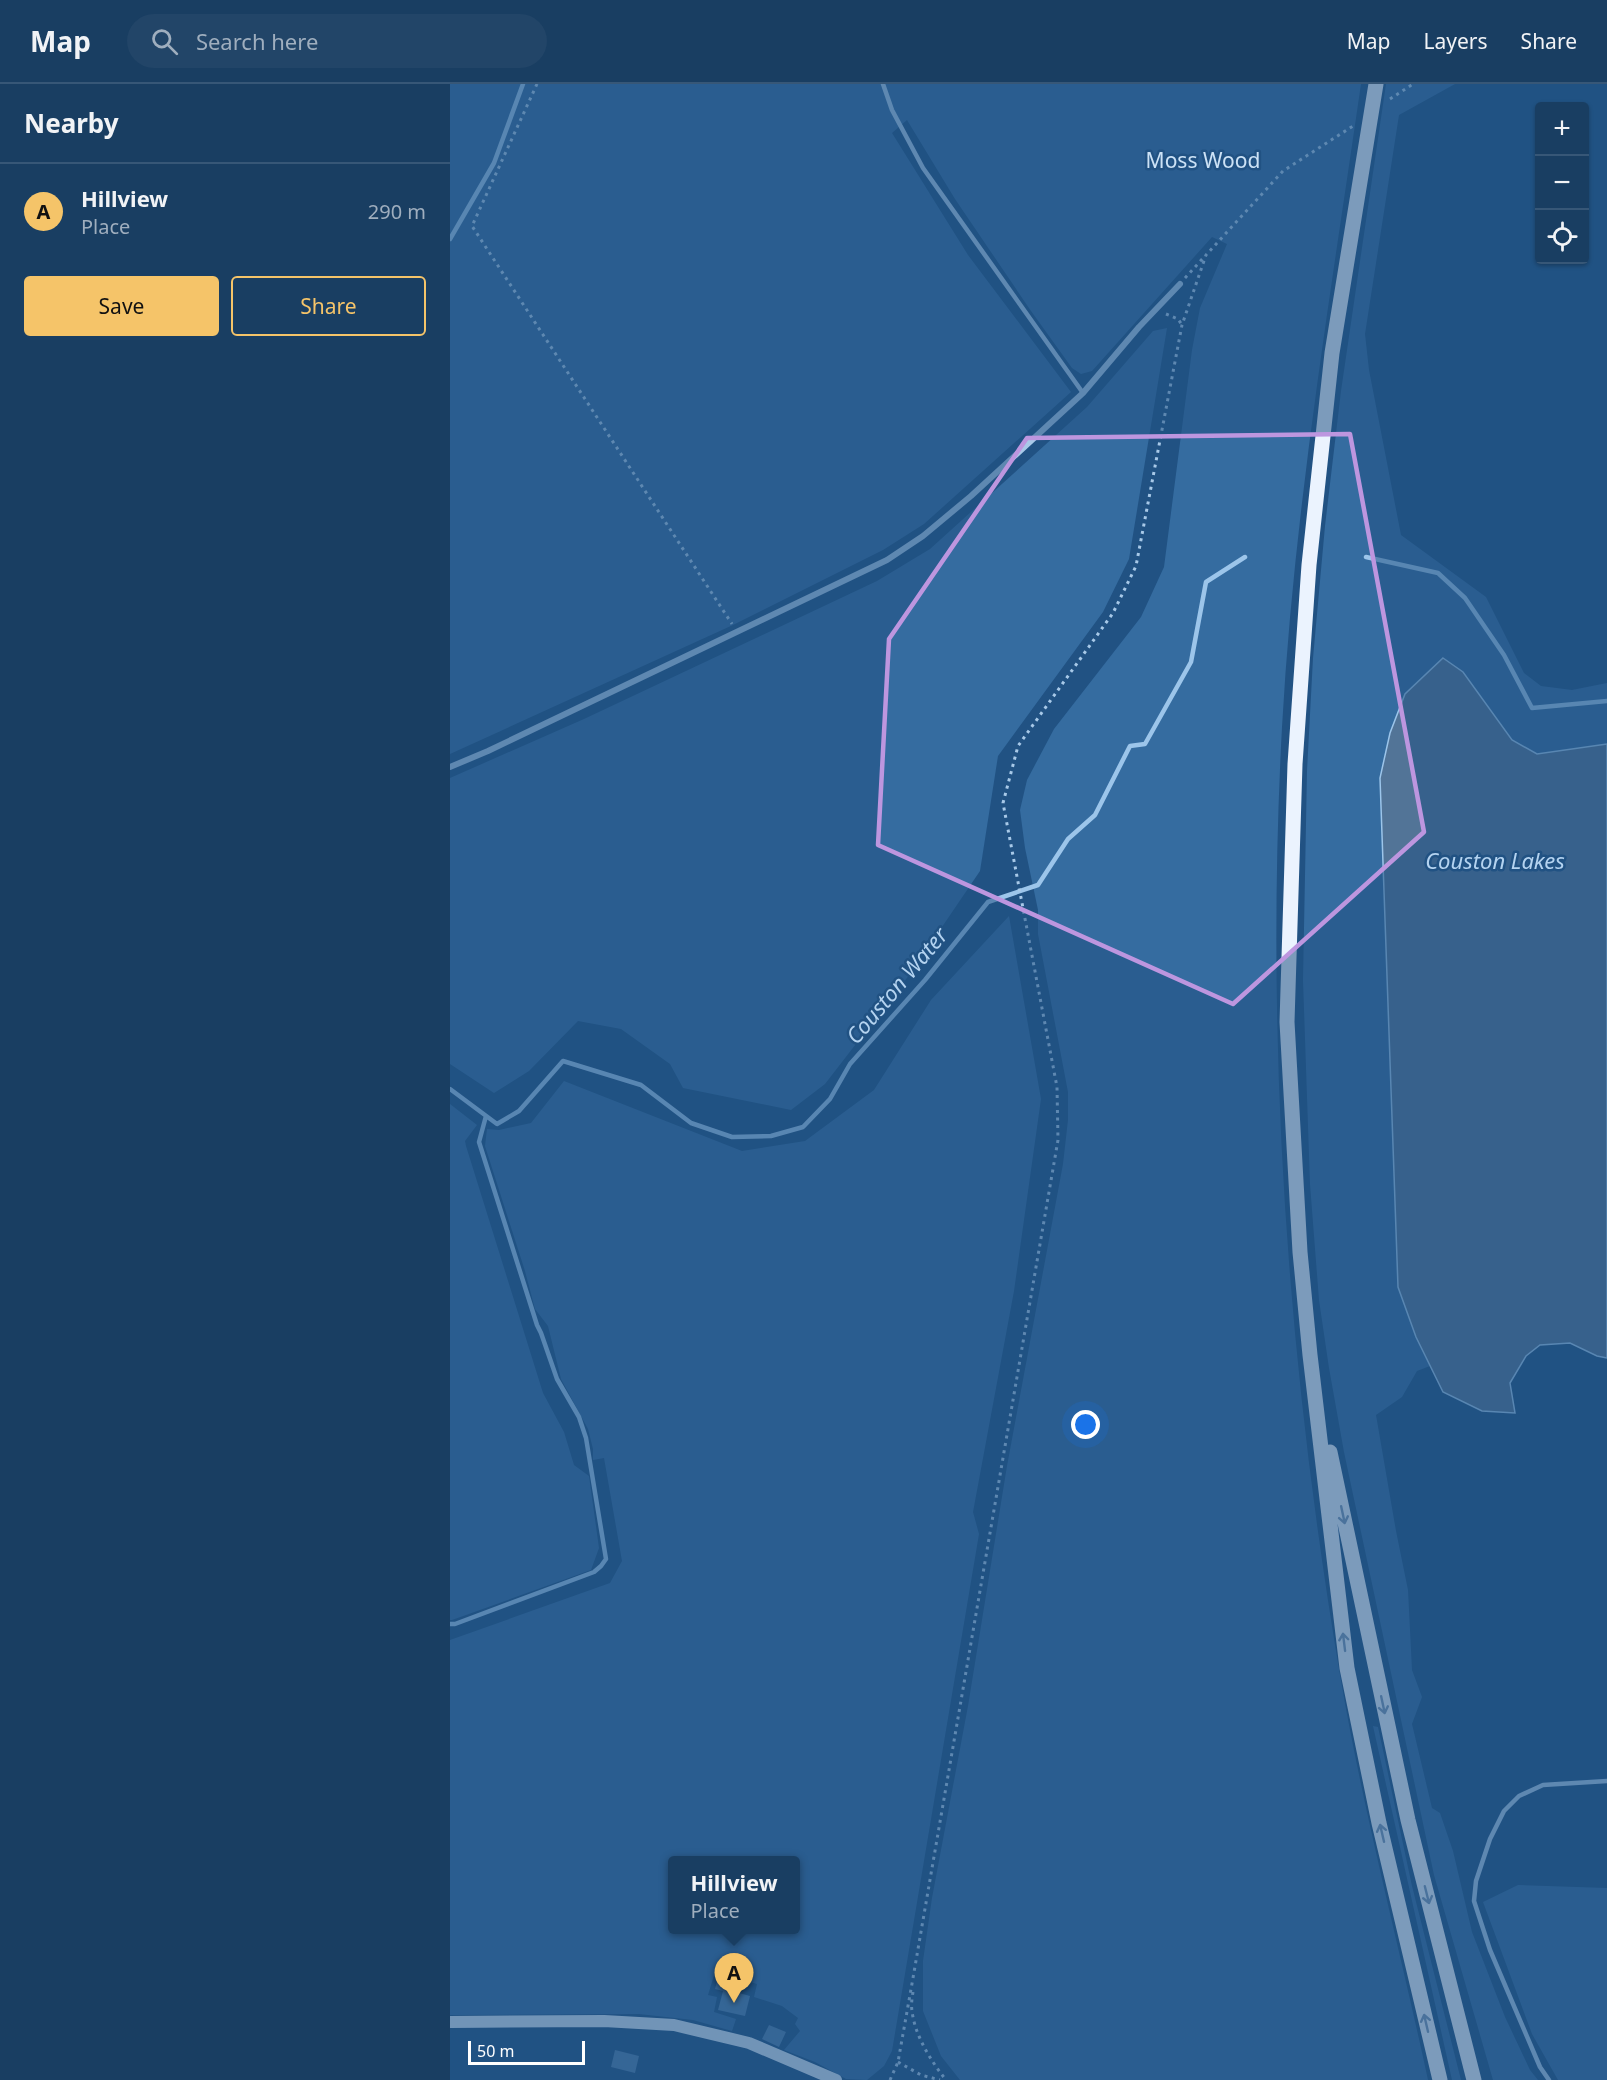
<!DOCTYPE html>
<meta charset="utf-8">
<style>
:root{--surface:#193e62;--page:#224568;--text:#f1f3f6;--muted:#9faebe;--line:#375777;--accent:#f5c469}
body{margin:0;font-family:"Noto Sans",sans-serif;background:var(--page);color:var(--text)}
.controls{position:absolute;right:18px;top:18px;display:grid;overflow:hidden;border-radius:6px;box-shadow:0 2px 4px #0004}
.controls button{width:54px;height:54px;display:grid;place-items:center;padding:0;border:0;border-bottom:2px solid var(--line);background:var(--surface);color:var(--text);font:30px sans-serif}
.scale{position:absolute;left:18px;bottom:15px;width:117px;box-sizing:border-box;padding-left:6px;border:3px solid #fff;border-top:0;font-size:16px;line-height:21px;white-space:nowrap;color:#fff;-webkit-text-stroke:4px #215283;paint-order:stroke}
.you{position:absolute;left:636px;top:1341px;width:21px;height:21px;margin:-15px;border:4px solid #fff;border-radius:50%;background:#1a73e8;box-shadow:0 0 0 9px #1a73e833}
.badge{display:grid;place-items:center;width:39px;height:39px;border-radius:50%;background:var(--accent);color:#111;font-size:20px;font-weight:700}
.pin{position:absolute;translate:-50% -50px;filter:drop-shadow(0 2px 3px #0008)}
.pin::after{content:'';position:absolute;top:32px;width:21px;height:18px;background:inherit;clip-path:polygon(0 0,100% 0,50% 100%)}
.popup{position:absolute;left:218px;top:1772px;width:132px;height:78px;box-sizing:border-box;display:grid;place-content:center;border-radius:6px;background:var(--surface);filter:drop-shadow(0 2px 4px #0005);font-size:20px;white-space:nowrap;color:var(--muted)}
.popup b{font-size:22px;color:var(--text)}
.popup::after{content:'';position:absolute;left:50%;top:100%;margin-left:-12px;border:12px solid transparent;border-top-color:var(--surface)}
.list{margin:0;padding:0;list-style:none}
h2{display:flex;justify-content:space-between;align-items:center;height:78px;margin:0;padding:0 24px;font-size:26px}
h2 small{font-size:20px;font-weight:400;color:var(--muted)}
.list li{display:grid;grid-template-columns:39px 1fr auto;gap:18px;align-items:center;box-sizing:border-box;height:96px;padding:0 24px;border-top:2px solid var(--line)}
.list b{display:block;font-size:22px;white-space:nowrap}
.list p{margin:0;font-size:20px;white-space:nowrap;color:var(--muted)}
.list em{font-size:20px;font-style:normal;color:var(--muted)}
.actions{display:flex;gap:12px;padding:18px 24px}
.actions a{flex:1;padding:14px 0;border:2px solid var(--accent);border-radius:6px;text-align:center;font-size:21px;color:var(--accent)}
.actions .main{background:var(--accent);color:#111}
.icon{flex:none;width:33px;height:33px;fill:none;stroke:currentColor;stroke-width:2;stroke-linecap:round;stroke-linejoin:round}
.map{position:relative;flex:none;width:1157px;height:1996px;overflow:hidden}
header{display:flex;align-items:center;gap:36px;box-sizing:border-box;height:84px;padding:0 30px;background:var(--surface);border-bottom:2px solid var(--line)}
header strong{font-size:28px}
nav{display:flex;gap:33px;margin-inline-start:auto;font-size:21px}
.search{width:420px;height:54px;background:var(--page);display:flex;align-items:center;gap:15px;box-sizing:border-box;padding:0 21px;border-radius:33px;color:var(--muted);font-size:22px}
main{display:flex}
aside{flex:1;background:var(--surface)}
.map>svg:first-child{display:block}
.green{fill:#356ca0;fill-rule:evenodd}
.water{fill:#527497;stroke:#9cc5ea;stroke-width:1.5}
.lines{fill:none;stroke-linecap:round;stroke-linejoin:round}
.stream{stroke:#9cc5ea;stroke-width:4.5}
.building{fill:#4e7ead}
.path{stroke:#a8c9e8;stroke-width:3;stroke-dasharray:3 4.5;stroke-linecap:butt}
.service{stroke:#a8c9e8;stroke-width:4.5}
.minor{stroke:#a8c9e8;stroke-width:6}
.secondary{stroke:#d3e5f7;stroke-width:12}
.primary{stroke:#ebf3fe;stroke-width:15}
.oneway{stroke:#7c9aba}
.marked{fill:none;stroke:#bd96df;stroke-width:4.5;stroke-linejoin:round}
.labels{text-anchor:middle;dominant-baseline:central;stroke-width:5;stroke-linejoin:round;paint-order:stroke}
.park-label{font-size:21px;fill:#cce2f6;stroke:#215283}
.water-label{font-size:22px;font-style:italic;fill:#b4d3f0;stroke:#215283}
</style>
<header>
<strong>Map</strong>
<div class="search"><svg class="icon" aria-label="search" viewBox="0 0 24 24"><circle cx="10" cy="10" r="6"/><path d="M15 15l6 6"/></svg>Search here</div>
<nav><a>Map</a><a>Layers</a><a>Share</a></nav>
</header>
<main>
<aside>
<h2>Nearby<small></small></h2>
<ul class="list">
<li><span class="badge">A</span><div><b>Hillview</b><p>Place</p></div><em>290 m</em></li>
</ul>
<div class="actions"><a class="main">Save</a><a>Share</a></div>
</aside>
<div class="map">
<svg width="1157" height="1996" viewBox="0 0 1157 1996">
<rect width="100%" height="100%" fill="#215283"/>
<path class="green" d="M0,0H911C880,214 844,427 832,643C815,959 837,1278 890,1591C913,1727 949,1861 978,1996H510L491,1972L473,1927V1877L482,1814L518,1622L557,1382L613,1080L618,1036V1008L588,850V826L575,764L570,726L577,696L604,645L691,533L714,483L742,266L750,224L777,160L762,153L642,287L631,290L622,284L581,227L505,115L457,36L442,49L518,171L621,308L474,440L433,466L283,541L0,670Z
M936,0H1005L949,31L915,250L919,286L951,451L1036,513L1074,589L1091,602L1122,606L1157,599V660L1087,670L1062,656L1013,588L948,1202L966,1253L980,1282L967,1287L952,1313L926,1331L946,1447L958,1506L962,1586L972,1613L962,1640L982,1724L990,1729L1003,1767L1022,1848L1055,1933L1080,1986L1088,1996H1043L984,1791L894,1368L879,1284L869,1216L860,1100L853,896L857,687L863,574L875,442L891,307Z
M717,244L679,475L653,528L548,672L530,787L460,890L375,1000L341,1026L233,1004L220,980L171,945L128,937L79,987L44,1009L0,980V694L134,635L427,497L480,465L637,323L703,247Z
M559,832L591,1015L564,1207L523,1428L529,1450L442,1967L434,1982L417,1996L396,1995L365,1978L334,1966L350,1947L345,1940L348,1934L332,1922L304,1913L307,1900L265,1888L258,1911L267,1913L264,1928L286,1935L282,1947L243,1936L189,1930L0,1931V1556L160,1499L172,1477L154,1374L143,1376V1365L138,1345L111,1295L98,1242L85,1225L75,1187L35,1062L37,1045L49,1046L81,1039L114,997L292,1067L355,1057L424,1006L481,916ZM222,1776H346V1846H222Z
M0,1020L27,1041L15,1057L16,1062L93,1309L114,1348L124,1381L139,1392L149,1464L141,1486L2,1536H0Z
M923,1642L928,1643L962,1802L1011,1996H1002Z
M1068,1801L1157,1804V1996H1108L1082,1950L1033,1818Z"/>
<path class="water" d="M993,574L1013,588L1062,656L1087,670L1157,660V1274L1147,1272L1120,1259L1090,1261L1076,1272L1060,1299L1065,1329L1032,1327L993,1308L966,1253L948,1203L930,694L940,649L955,610Z"/>
<g class="lines">
<path class="stream" d="M0,155L44,79L73,0
M916,473L988,489L1015,514L1054,571L1082,624L1157,617
M0,1005L47,1040L69,1027L113,977L191,1001L241,1039L282,1053L321,1052L353,1043L380,1015L400,980L475,896L538,818L588,801L618,755L645,731L680,662L695,660L741,578L756,498L795,473
M0,1540H5L144,1488L151,1482L156,1475L136,1354L129,1333L107,1295L91,1249L87,1241L29,1058L36,1032"/>
</g>
<path class="building" d="M268,1894L291,1900L289,1909L300,1912L295,1932L268,1926L273,1907L265,1905Z
M319,1941L336,1948L329,1963L312,1955Z
M165,1966L189,1972L185,1989L161,1983Z"/>
<g class="lines">
<path class="path" d="M87,0L22,142L282,540
M940,15L963,0
M735,194L755,172
M716,230L728,235L732,241
M463,1908C462,1914 461,1921 462,1927C465,1952 481,1977 496,1996
M448,1978L471,1991L490,1996
M440,1996L448,1978L463,1894L608,1056L607,1003L553,719L568,662L663,529L686,482L732,241L756,171L833,87L903,42"/>
<path class="service" d="M433,0L442,26L473,84L633,309
M1099,1996L1090,1983L1040,1866L1024,1817L1026,1797L1040,1755L1054,1727L1069,1712L1093,1701L1157,1697"/>
<path class="minor" d="M0,683L38,667L437,476L473,452L521,412L633,309L689,243L730,200"/>
<path class="secondary" d="M0,1938L154,1937L224,1941L299,1959L386,1996"/>
<path class="primary" d="M926,0L882,269L859,481L845,680L837,938L850,1168L860,1271L897,1584L929,1739L990,1996
M880,1368L958,1736L1024,1996"/>
</g>
<defs><path id="oneway-shaft" d="M-6 0H5M1.5-3L5.5 0L1.5 3" fill="none" stroke-width="1.6" stroke-linecap="round" stroke-linejoin="round" transform="scale(1.5)"/></defs>
<g class="oneway">
<use href="#oneway-shaft" transform="translate(893 1431) rotate(78)"/>
<use href="#oneway-shaft" transform="translate(894 1558) rotate(-97)"/>
<use href="#oneway-shaft" transform="translate(933 1621) rotate(78)"/>
<use href="#oneway-shaft" transform="translate(932 1749) rotate(-103)"/>
<use href="#oneway-shaft" transform="translate(977 1811) rotate(76)"/>
<use href="#oneway-shaft" transform="translate(976 1939) rotate(-103)"/>
</g>
<path d="M0 0H1157V1996H0ZM900,350L974,748L783,920L428,761L439,555L577,354Z" fill="#215283" fill-opacity=".55" fill-rule="evenodd"/>
<path class="marked" d="M900,350L974,748L783,920L428,761L439,555L577,354Z"/>
<g class="labels">
<g class="park-label">
<text x="753" y="76">Moss Wood</text>
</g>
<g class="water-label">
<text x="1045" y="776">Couston Lakes</text>
<text transform="translate(446 901) rotate(-50)">Couston Water</text>
</g>
</g>
</svg>
<div class="controls">
<button>+</button>
<button>−</button>
<button><svg class="icon" aria-label="locate" viewBox="0 0 24 24"><circle cx="12" cy="12" r="6"/><path d="M12 2v4M12 18v4M2 12h4M18 12h4"/></svg></button>
</div>
<div class="scale">50 m</div>
<div class="you"></div>
<div class="pin badge" style="left:284px;top:1919px">A</div>
<div class="popup"><b>Hillview</b>Place</div>
</div>
</main>
